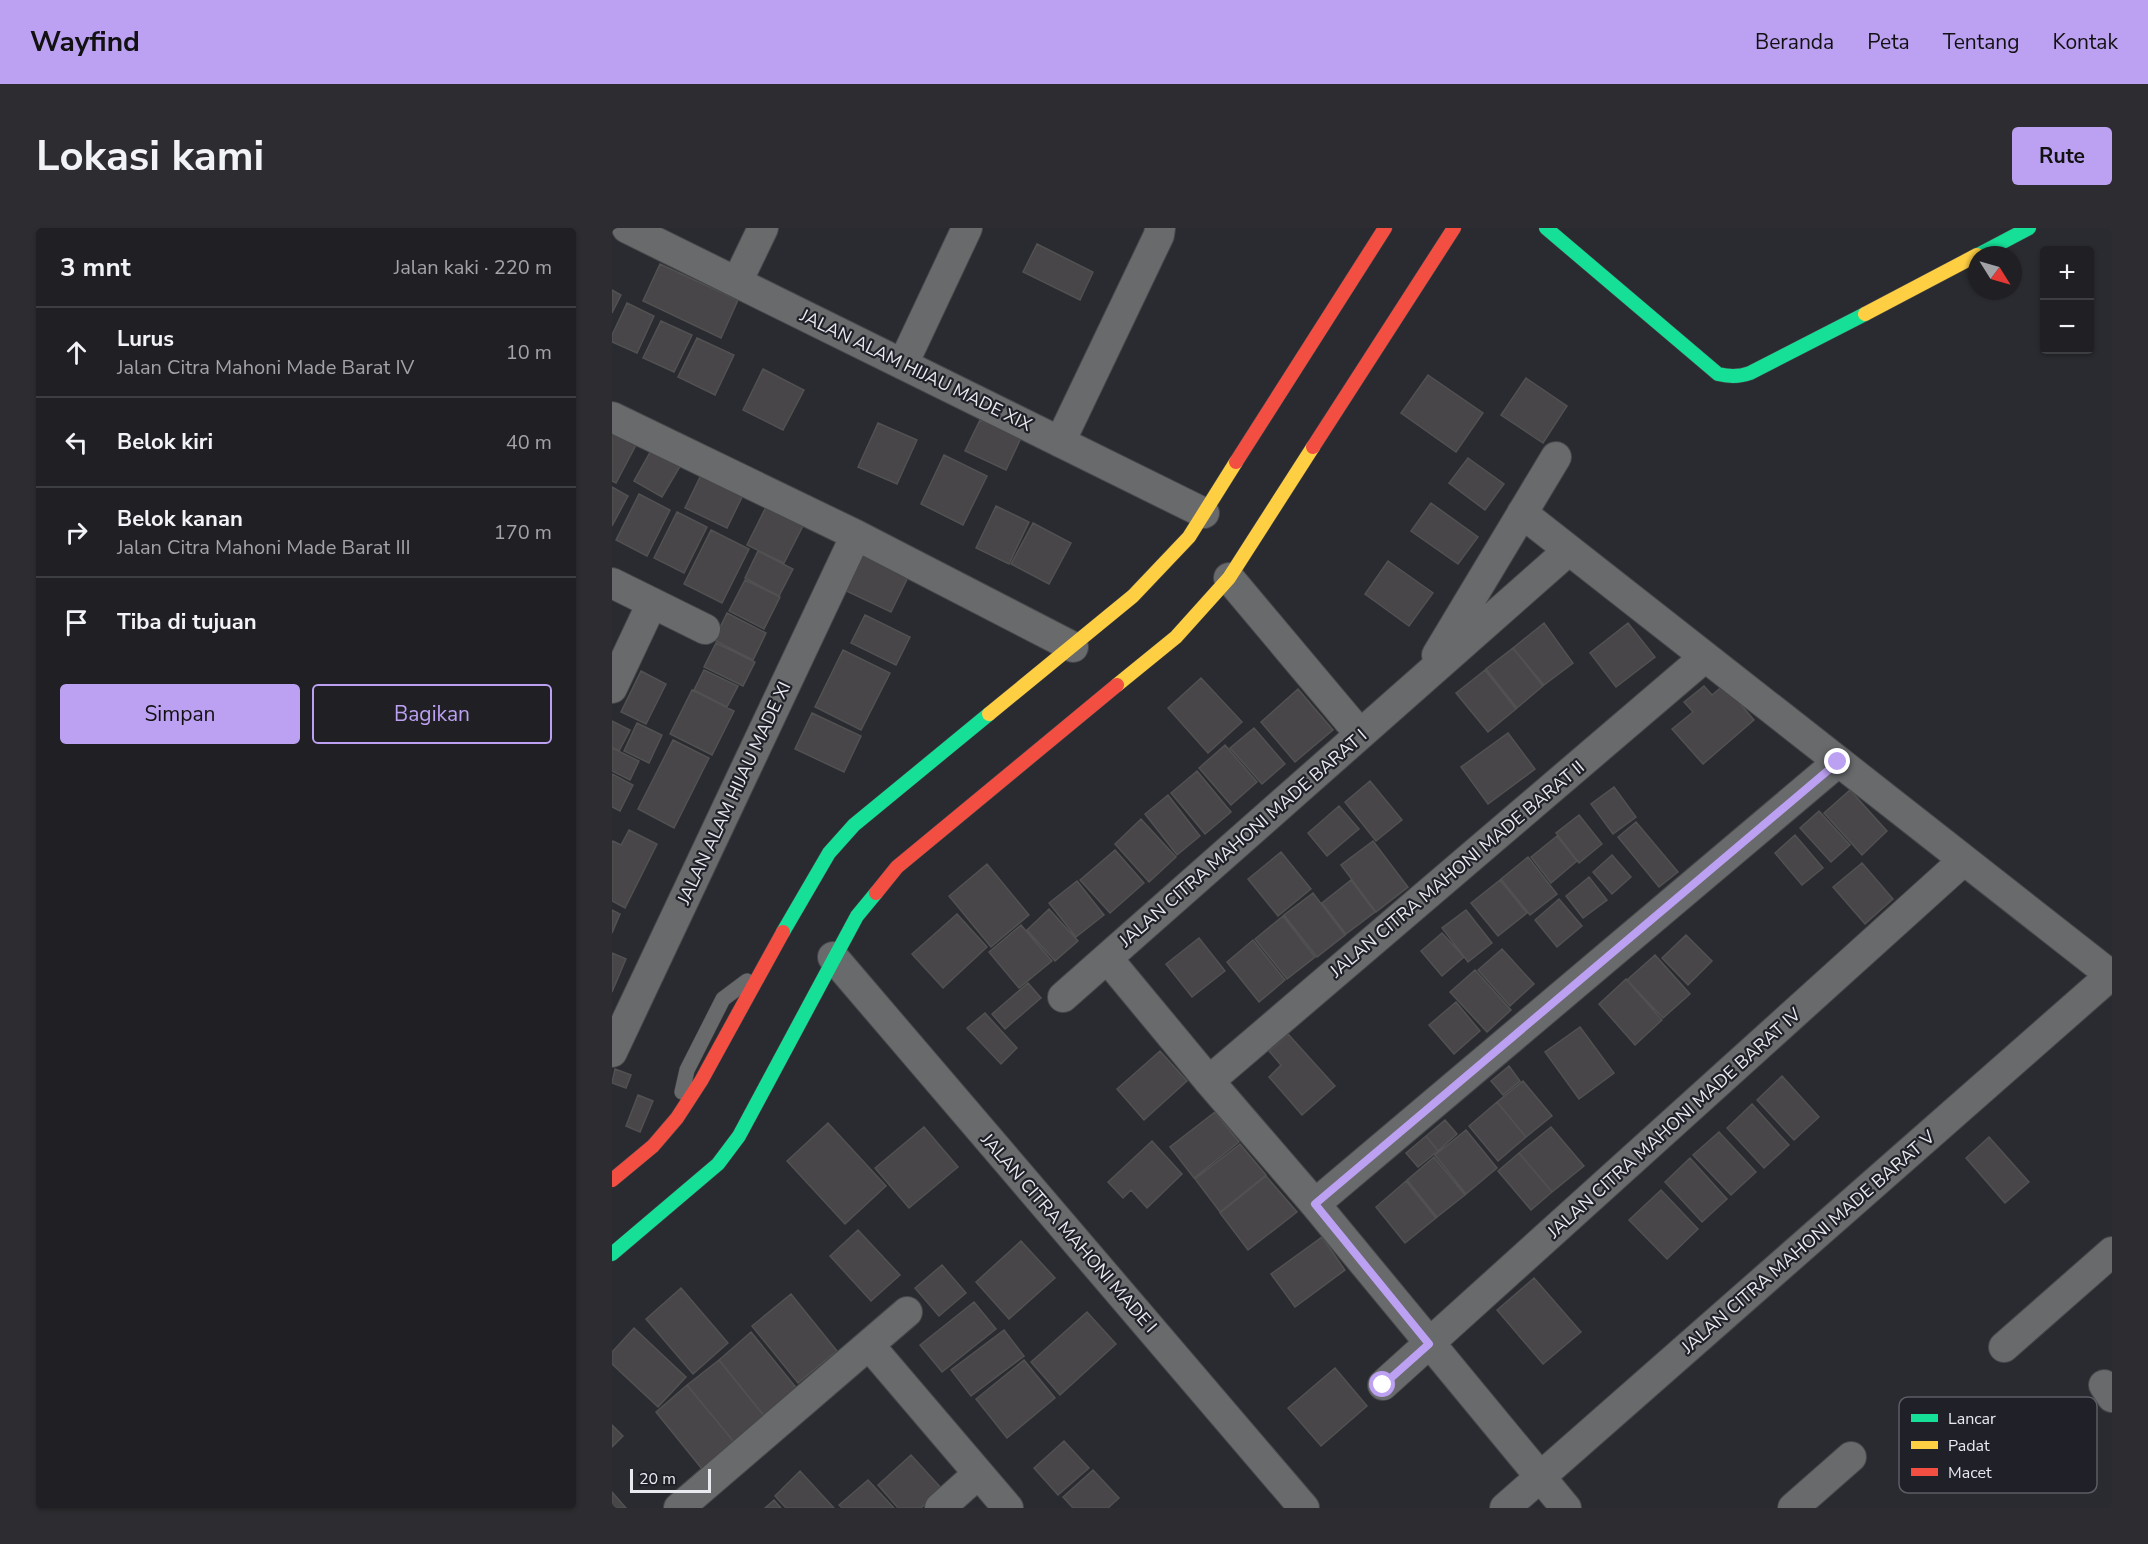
<!DOCTYPE html>
<html lang="id">
<meta charset="utf-8">
<style>
:root{--surface:#202024;--page:#2d2d31;--text:#f1f3f6;--muted:#a2a3a6;--line:#3d3e41;--accent:#bca0f2}
body{margin:0;font-family:"Nunito Sans",sans-serif;background:var(--page);color:var(--text)}
.controls{position:absolute;right:18px;top:18px;display:grid;overflow:hidden;border-radius:6px;box-shadow:0 2px 4px #0004}
.controls button{width:54px;height:54px;display:grid;place-items:center;padding:0;border:0;border-bottom:2px solid var(--line);background:var(--surface);color:var(--text);font:30px sans-serif}
.compass{position:absolute;left:1356px;top:18px;width:54px;height:54px;border-radius:50%;background:var(--surface);box-shadow:0 2px 4px #0004;rotate:127deg}
.scale{position:absolute;left:18px;bottom:15px;width:81px;box-sizing:border-box;padding-left:6px;border:3px solid #e9eaf0;border-top:0;font-size:16px;line-height:21px;white-space:nowrap;color:#e9eaf0;-webkit-text-stroke:4px #1f2028;paint-order:stroke}
.stop{position:absolute;width:18px;height:18px;margin:-14px;border:4px solid #bca0f2;border-radius:50%;background:#fff}
.stop.end{background:#bca0f2;border-color:#fff;box-shadow:0 2px 6px #0008}
.list{margin:0;padding:0;list-style:none}
h2{display:flex;justify-content:space-between;align-items:center;height:78px;margin:0;padding:0 24px;font-size:26px}
h2 small{font-size:20px;font-weight:400;color:var(--muted)}
.list li{display:grid;grid-template-columns:39px 1fr auto;gap:18px;align-items:center;box-sizing:border-box;height:90px;padding:0 24px;border-top:2px solid var(--line)}
.list b{display:block;font-size:22px;white-space:nowrap}
.list p{margin:0;font-size:20px;white-space:nowrap;color:var(--muted)}
.list em{font-size:20px;font-style:normal;color:var(--muted)}
.actions{display:flex;gap:12px;padding:18px 24px}
.actions a{flex:1;padding:14px 0;border:2px solid var(--accent);border-radius:6px;text-align:center;font-size:21px;color:var(--accent)}
.actions .main{background:var(--accent);color:#111}
.icon{flex:none;width:33px;height:33px;fill:none;stroke:currentColor;stroke-width:2;stroke-linecap:round;stroke-linejoin:round}
.map{position:relative;flex:none;width:1500px;height:1280px;overflow:hidden;border-radius:6px}
header{display:flex;align-items:center;gap:36px;box-sizing:border-box;height:84px;padding:0 30px;background:var(--accent);color:#111}
header strong{font-size:28px}
nav{display:flex;gap:33px;margin-inline-start:auto;font-size:21px}
.intro{display:flex;align-items:center;justify-content:space-between;box-sizing:border-box;height:144px;padding:0 36px}
h1{margin:0;font-size:42px}
.button{padding:15px 27px;border-radius:6px;background:var(--accent);color:#111;font-size:21px;font-weight:700}
main{display:flex;gap:36px;padding:0 36px}
aside{flex:1;background:var(--surface);border-radius:6px;box-shadow:0 2px 4px #0004}
.map>svg:first-child{display:block}
.building{fill:#484649;stroke:#525152;stroke-width:1.5}
.lines{fill:none;stroke-linecap:round;stroke-linejoin:round}
.lane-casing{stroke:#46474a;stroke-width:16}
.street-casing{stroke:#46474a;stroke-width:32}
.fast-casing{stroke:#46474a;stroke-width:15}
.slow-casing{stroke:#46474a;stroke-width:15}
.jam-casing{stroke:#46474a;stroke-width:15}
.lane{stroke:#686a6b;stroke-width:15}
.street{stroke:#686a6b;stroke-width:30}
.fast{stroke:#16e098;stroke-width:14}
.slow{stroke:#ffcf43;stroke-width:14}
.jam{stroke:#f24e42;stroke-width:14}
.route{stroke:#bca0f2;stroke-width:8}
.labels{text-anchor:middle;dominant-baseline:central;stroke-width:4.5;stroke-linejoin:round;paint-order:stroke}
.street-label{font-size:18px;fill:#e9eaf0;stroke:#1f2028}
.key{fill:#1f2028;stroke:#5c5d64;stroke-width:1.5}
.key-label{font-size:16px;fill:#e9eaf0}
</style>
<header>
<strong>Wayfind</strong>
<nav><a>Beranda</a><a>Peta</a><a>Tentang</a><a>Kontak</a></nav>
</header>
<div class="intro"><h1>Lokasi kami</h1><a class="button">Rute</a></div>
<main>
<aside>
<h2>3 mnt<small>Jalan kaki · 220 m</small></h2>
<ul class="list">
<li><svg class="icon" aria-label="ahead" viewBox="0 0 24 24"><path d="M12 20V5M6 11l6-6 6 6"/></svg><div><b>Lurus</b><p>Jalan Citra Mahoni Made Barat IV</p></div><em>10 m</em></li>
<li><svg class="icon" aria-label="left" viewBox="0 0 24 24"><path d="M17 20v-9H6M10 6l-5 5 5 5"/></svg><div><b>Belok kiri</b></div><em>40 m</em></li>
<li><svg class="icon" aria-label="right" viewBox="0 0 24 24"><path d="M7 20v-9h11M14 6l5 5-5 5"/></svg><div><b>Belok kanan</b><p>Jalan Citra Mahoni Made Barat III</p></div><em>170 m</em></li>
<li><svg class="icon" aria-label="arrive" viewBox="0 0 24 24"><path d="M6 21V4h12l-3 4 3 4H6"/></svg><div><b>Tiba di tujuan</b></div></li>
</ul>
<div class="actions"><a class="main">Simpan</a><a>Bagikan</a></div>
</aside>
<div class="map">
<svg width="1500" height="1280" viewBox="0 0 1500 1280">
<rect width="100%" height="100%" fill="#2a2b30"/>
<path class="building" d="M425,16L481,44L468,72L411,44Z
M48,36L126,72L109,110L31,73Z
M0,62L9,67L0,85Z
M15,75L42,88L25,125L0,114V107Z
M49,93L80,107L62,144L31,130Z
M85,110L122,127L103,167L66,149Z
M151,141L192,162L171,202L131,182Z
M816,147L871,185L844,224L789,185Z
M914,150L955,178L931,215L889,187Z
M368,192L409,210L394,242L353,223Z
M266,195L305,212L285,256L246,239Z
M0,202L25,215L4,255L0,253Z
M41,219L70,235L50,269L22,253Z
M332,227L375,248L351,297L309,276Z
M856,230L892,256L873,282L837,255Z
M90,245L132,265L115,300L73,280Z
M0,259L16,268L0,298Z
M27,266L58,282L35,328L4,312Z
M157,273L194,292L172,335L135,317Z
M819,275L866,309L846,336L799,303Z
M384,278L417,294L397,336L364,320Z
M65,284L95,299L72,345L42,330Z
M421,295L459,315L437,356L399,336Z
M99,302L137,321L110,375L72,356Z
M250,319L299,343L279,384L230,361Z
M146,323L181,341L167,368L133,350Z
M776,333L821,365L797,398L753,366Z
M133,352L168,369L152,401L117,383Z
M115,385L154,405L141,432L102,412Z
M253,387L298,409L284,437L239,415Z
M932,395L961,435L932,457L901,420Z
M1016,395L1043,429L1004,459L978,425Z
M104,415L143,434L131,458L92,439Z
M901,420L931,458L905,480L874,441Z
M231,422L278,445L249,502L203,479Z
M92,442L126,458L115,479L82,462Z
M873,442L904,481L876,504L844,465Z
M29,443L54,456L34,496L9,484Z
M589,450L630,494L596,525L556,480Z
M1112,457L1142,492L1091,536L1060,501L1081,484L1072,474L1092,458L1100,467Z
M686,461L721,502L683,534L649,494Z
M80,462L122,483L100,527L58,506Z
M200,485L249,508L232,544L183,521Z
M0,493L18,502L7,523L0,519Z
M25,495L50,507L37,535L12,523Z
M642,500L673,536L650,556L618,520Z
M896,505L923,541L876,576L849,539Z
M61,512L97,530L62,600L26,581Z
M613,517L645,554L619,577L587,540Z
M0,520L27,533L18,552L0,543Z
M585,543L619,584L593,606L559,565Z
M0,546L21,557L8,583L0,579Z
M758,553L790,592L764,613L733,574Z
M1002,559L1024,589L1001,606L979,576Z
M1238,562L1275,603L1250,627L1212,585Z
M556,567L588,608L565,627L533,586Z
M727,578L747,601L715,628L696,605Z
M1207,583L1238,617L1219,634L1188,600Z
M967,587L990,616L967,635L944,605Z
M529,591L564,629L537,654L503,616Z
M1024,594L1066,644L1047,659L1006,609Z
M17,602L45,616L13,680L0,673V615L1,613L9,617Z
M1183,607L1211,640L1190,657L1163,625Z
M945,608L965,633L939,655L919,629Z
M761,613L796,659L764,684L729,637Z
M503,622L532,655L498,685L468,652Z
M669,624L699,661L666,688L636,651Z
M1000,627L1019,649L1000,666L981,644Z
M916,629L945,666L918,687L889,651Z
M1250,635L1281,671L1253,696L1221,659Z
M375,636L417,687L379,719L337,668Z
M977,649L995,672L971,690L954,668Z
M739,652L763,684L734,706L710,675Z
M888,652L915,685L886,708L859,675Z
M465,653L492,687L464,709L437,675Z
M701,665L733,707L705,729L672,687Z
M947,671L970,698L945,719L923,692Z
M437,681L466,713L443,733L415,702Z
M0,682L8,686L0,705Z
M854,682L880,715L856,734L830,700Z
M345,686L375,719L331,760L300,726Z
M671,688L703,729L675,751L643,711Z
M409,697L440,733L407,760L377,724Z
M830,705L852,729L830,748L809,723Z
M1074,707L1100,733L1076,757L1050,730Z
M587,710L613,743L580,769L554,736Z
M641,712L673,752L647,774L615,734Z
M890,721L922,756L898,778L866,742Z
M0,725L14,731L0,764Z
M1043,727L1078,766L1051,790L1015,752Z
M863,742L899,782L875,804L838,764Z
M1014,751L1050,792L1023,817L987,776Z
M416,755L429,770L393,801L380,786Z
M844,774L868,803L842,826L817,797Z
M373,785L405,820L389,836L355,800Z
M968,799L1002,845L967,871L933,824Z
M676,806L723,858L690,887L657,849L669,837L657,823Z
M548,823L575,853L532,892L505,861Z
M897,838L908,853L891,867L879,853Z
M3,841L19,847L14,860L0,855Z
M1170,848L1207,889L1182,912L1145,872Z
M911,853L940,888L914,909L885,874Z
M26,867L41,873L28,904L14,898Z
M885,874L914,909L886,933L857,898Z
M1140,876L1177,917L1152,940L1115,900Z
M603,884L627,914L582,950L558,919Z
M833,892L845,906L826,923L814,908Z
M216,895L274,958L233,996L175,933Z
M312,899L346,939L297,980L263,940Z
M939,899L972,938L940,964L907,925Z
M854,902L885,940L854,966L823,927Z
M1107,904L1144,944L1119,967L1081,927Z
M814,908L826,923L806,939L794,925Z
M1377,909L1417,954L1393,975L1354,930Z
M540,913L570,946L535,980L519,962L511,970L496,954Z
M628,916L654,947L608,984L583,951Z
M907,925L940,964L919,982L886,943Z
M822,929L853,967L825,989L795,952Z
M1078,930L1115,971L1090,994L1053,954Z
M654,948L685,984L636,1022L608,985Z
M794,953L824,990L793,1015L764,979Z
M1049,962L1086,1001L1055,1031L1017,992Z
M246,1002L288,1047L259,1073L218,1028Z
M710,1009L733,1042L683,1079L659,1046Z
M409,1013L443,1050L397,1091L364,1054Z
M330,1037L354,1065L327,1088L303,1060Z
M922,1050L969,1104L931,1136L885,1082Z
M69,1060L116,1115L81,1146L34,1091Z
M179,1066L225,1123L186,1155L140,1098Z
M362,1074L384,1101L330,1144L308,1117Z
M475,1084L504,1116L448,1167L419,1134Z
M22,1100L74,1149L46,1179L0,1136V1124Z
M392,1102L412,1128L359,1168L339,1142Z
M139,1104L186,1162L153,1189L107,1132Z
M107,1132L153,1189L122,1214L75,1157Z
M412,1132L443,1170L395,1210L364,1171Z
M723,1140L755,1178L709,1218L676,1180Z
M75,1157L122,1214L90,1241L44,1184Z
M0,1197L11,1208L0,1219Z
M452,1213L477,1240L446,1267L422,1240Z
M299,1227L330,1261L309,1280H286L266,1257Z
M481,1242L507,1270L496,1280H461L451,1269Z
M188,1243L222,1280H174L163,1268Z
M256,1252L282,1280H230L227,1277Z
M0,1264L14,1280H0Z
M162,1272L169,1280H153Z"/>
<g class="lines">
<defs>
<path id="lane" d="M70,864L75,842L111,771L135,753"/>
<path id="street" d="M15,0L592,285
M125,54L151,0
M291,136L355,0
M0,189L244,307L461,419
M448,214L547,7L548,0
M910,285L1500,748
M617,350L748,506
M0,355L93,401
M825,427L944,229
M0,460L40,375
M221,729L692,1280
M495,730L597,853L703,976L954,1280
M451,769L957,322
M0,824L244,307
M597,853L1093,429
M703,976L1226,534
M257,1117L396,1280
M1392,1119L1500,1024
M771,1157L1352,632
M1492,1157L1500,1169
M67,1280L295,1084
M328,1280L366,1246
M893,1280L1499,747
M1181,1280L1239,1229"/>
<path id="fast" d="M934,0L1106,146C1118,149 1127,149 1138,145L1253,86
M1366,27L1417,0
M171,704L217,625L242,597L377,486
M0,1026L106,936L127,908L245,688L264,665"/>
<path id="slow" d="M1253,86L1365,27
M505,457L564,409L617,350L701,219
M377,486L521,368L577,309L624,234"/>
<path id="jam" d="M701,219L842,0
M624,234L773,0
M264,665L285,639L505,457
M0,952L41,918L65,890L89,853L171,704"/>
</defs>
<use href="#lane" class="lane-casing"/>
<use href="#street" class="street-casing"/>
<use href="#fast" class="fast-casing"/>
<use href="#slow" class="slow-casing"/>
<use href="#jam" class="jam-casing"/>
<use href="#lane" class="lane"/>
<use href="#street" class="street"/>
<use href="#fast" class="fast"/>
<use href="#slow" class="slow"/>
<use href="#jam" class="jam"/>
</g>
<g class="lines">
<path class="route" d="M771,1157L817,1116L703,976L1226,534"/>
</g>
<g class="labels">
<g class="street-label">
<text transform="translate(304 142) rotate(26)">JALAN ALAM HIJAU MADE XIX</text>
<text transform="translate(122 565) rotate(-65)">JALAN ALAM HIJAU MADE XI</text>
<text transform="translate(631 610) rotate(-41)">JALAN CITRA MAHONI MADE BARAT I</text>
<text transform="translate(845 641) rotate(-40)">JALAN CITRA MAHONI MADE BARAT II</text>
<text transform="translate(1062 895) rotate(-42)">JALAN CITRA MAHONI MADE BARAT IV</text>
<text transform="translate(457 1005) rotate(49)">JALAN CITRA MAHONI MADE I</text>
<text transform="translate(1196 1014) rotate(-41)">JALAN CITRA MAHONI MADE BARAT V</text>
</g>
</g>
<rect x="1287" y="1169" width="198" height="96" rx="9" class="key"/>
<rect x="1299" y="1186" width="27" height="8" fill="#16e098"/>
<rect x="1299" y="1213" width="27" height="8" fill="#ffcf43"/>
<rect x="1299" y="1240" width="27" height="8" fill="#f24e42"/>
<g class="key-label">
<text x="1336" y="1196">Lancar</text>
<text x="1336" y="1223">Padat</text>
<text x="1336" y="1250">Macet</text>
</g>
</svg>
<div class="controls">
<button>+</button>
<button>−</button>
</div>
<svg class="compass" viewBox="-18 -18 36 36"><path d="M0-13l5 13h-10z" fill="#e53935"/><path d="M0 13l5-13h-10z" fill="#a2a3a6"/></svg>
<div class="scale">20 m</div>
<div class="stop" style="left:771px;top:1157px"></div>
<div class="stop end" style="left:1226px;top:534px"></div>
</div>
</main>
